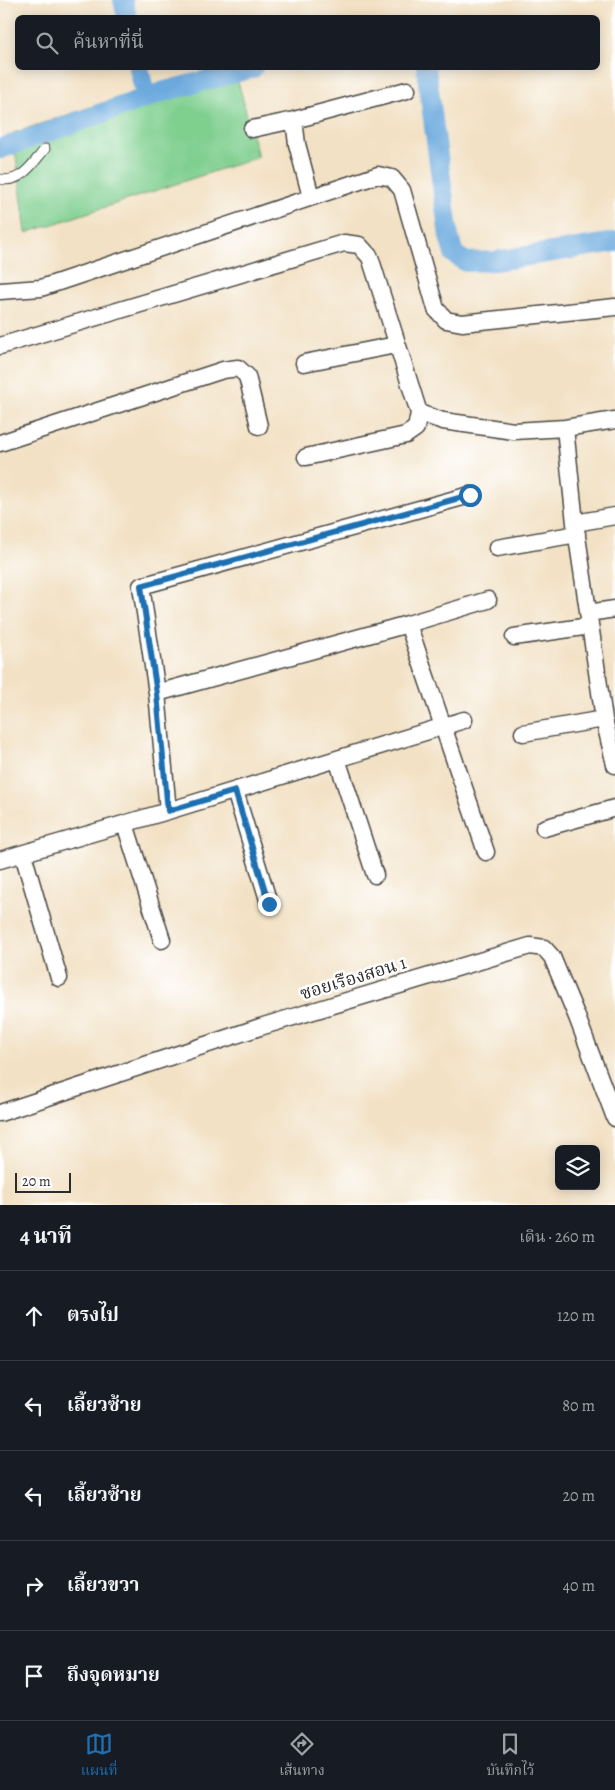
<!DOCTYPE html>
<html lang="th">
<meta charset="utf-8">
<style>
:root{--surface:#171b24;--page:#20242c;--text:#f1f3f6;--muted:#9ea1a6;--line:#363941;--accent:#1f6fb2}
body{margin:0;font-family:Alegreya,"Noto Serif Thai",serif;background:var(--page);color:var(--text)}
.controls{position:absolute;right:15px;bottom:15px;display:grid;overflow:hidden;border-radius:8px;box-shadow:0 2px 12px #0003}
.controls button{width:45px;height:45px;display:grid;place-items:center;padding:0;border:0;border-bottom:1px solid var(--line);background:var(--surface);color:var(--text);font:25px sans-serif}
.scale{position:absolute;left:15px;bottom:12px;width:56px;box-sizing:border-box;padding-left:5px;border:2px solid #2b2b2b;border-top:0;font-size:14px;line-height:18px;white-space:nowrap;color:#2b2b2b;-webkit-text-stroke:4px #fff;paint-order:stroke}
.stop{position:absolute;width:15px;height:15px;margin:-11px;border:4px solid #1f6fb2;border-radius:50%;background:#fff}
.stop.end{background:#1f6fb2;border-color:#fff;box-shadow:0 1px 5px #0008}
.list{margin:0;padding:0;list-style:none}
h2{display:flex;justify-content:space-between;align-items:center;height:65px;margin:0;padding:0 20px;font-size:21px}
h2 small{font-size:16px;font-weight:400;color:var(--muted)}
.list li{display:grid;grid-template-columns:32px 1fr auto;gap:15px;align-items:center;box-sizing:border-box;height:90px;padding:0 20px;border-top:1px solid var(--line)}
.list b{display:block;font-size:19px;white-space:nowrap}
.list em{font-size:16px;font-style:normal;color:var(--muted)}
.icon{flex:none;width:28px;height:28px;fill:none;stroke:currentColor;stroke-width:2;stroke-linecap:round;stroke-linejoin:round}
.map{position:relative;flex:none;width:615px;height:1205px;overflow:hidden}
.search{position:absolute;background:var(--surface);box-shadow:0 2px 12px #0003;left:15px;right:15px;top:15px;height:55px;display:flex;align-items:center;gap:12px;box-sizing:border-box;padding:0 18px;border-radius:8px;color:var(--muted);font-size:19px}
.sheet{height:515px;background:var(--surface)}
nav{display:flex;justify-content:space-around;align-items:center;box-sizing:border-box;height:70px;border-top:1px solid var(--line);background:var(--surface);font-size:14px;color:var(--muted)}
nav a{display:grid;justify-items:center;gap:2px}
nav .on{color:var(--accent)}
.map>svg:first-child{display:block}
.green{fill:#7fcf8f;stroke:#557d5d}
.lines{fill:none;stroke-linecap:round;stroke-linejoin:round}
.canal{stroke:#6caade;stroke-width:20}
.service-casing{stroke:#494642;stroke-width:11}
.minor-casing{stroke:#494642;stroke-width:19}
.service{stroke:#fff;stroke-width:9}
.minor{stroke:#fff;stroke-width:16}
.route{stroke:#1f6fb2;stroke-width:6}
.labels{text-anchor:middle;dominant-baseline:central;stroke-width:5;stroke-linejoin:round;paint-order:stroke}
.street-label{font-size:18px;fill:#2b2b2b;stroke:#fff}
</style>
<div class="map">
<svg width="615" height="1205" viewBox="0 0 615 1205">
<rect width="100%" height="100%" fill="#fff"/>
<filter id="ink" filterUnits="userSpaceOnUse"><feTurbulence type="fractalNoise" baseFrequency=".02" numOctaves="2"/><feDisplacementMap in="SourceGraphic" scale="10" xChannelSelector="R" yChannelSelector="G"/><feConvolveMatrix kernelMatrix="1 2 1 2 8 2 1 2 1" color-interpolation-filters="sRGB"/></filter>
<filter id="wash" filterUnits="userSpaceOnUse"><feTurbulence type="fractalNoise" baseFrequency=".0096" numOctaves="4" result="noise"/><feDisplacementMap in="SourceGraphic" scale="20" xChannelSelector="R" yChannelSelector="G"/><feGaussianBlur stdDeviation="1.12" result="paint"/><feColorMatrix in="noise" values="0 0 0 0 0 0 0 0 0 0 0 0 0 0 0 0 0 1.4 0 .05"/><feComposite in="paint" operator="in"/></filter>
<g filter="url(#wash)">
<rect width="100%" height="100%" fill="#f2e1c4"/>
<path class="green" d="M168,81H238L258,157L26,233L13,133Z"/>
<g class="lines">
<path class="canal" d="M123,0L127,18
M139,68L146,98
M426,68L449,237L454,254L466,262L495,261L615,242
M0,149L165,91L253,68"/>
</g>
</g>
<g filter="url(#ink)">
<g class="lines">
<defs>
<path id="service" d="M0,179C21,184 33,163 45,149"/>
<path id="minor" d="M252,129L294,120
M311,197L297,144L294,120L407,90
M0,291L41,288L378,175L392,178L402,190L436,309L446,320L462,323L615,307
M0,346L344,243L359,245L370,257L419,413L416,428L406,435L306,457
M304,363L396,345
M419,413L443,421L514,431L565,428L615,420
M565,428L575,523L604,719L615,765
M0,443L223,370L238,368L247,376L259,426
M575,523L615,516
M497,548L577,534
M588,613L615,609
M408,624L486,852
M514,637L590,626
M157,693L408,624L488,600
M523,733L604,719
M337,759L375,875
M235,791L269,903
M168,811L157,693L141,586L470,495
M125,824L162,940
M544,828L615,808
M23,854L59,978
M0,860L168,811L464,720
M0,1113L260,1027L530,946L544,948L552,957L577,1017L615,1118"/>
</defs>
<use href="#service" class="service-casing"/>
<use href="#minor" class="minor-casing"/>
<use href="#service" class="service"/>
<use href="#minor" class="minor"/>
</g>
</g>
<g class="lines" filter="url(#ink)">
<path class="route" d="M269,904L235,791L168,811L157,694L141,586L470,495"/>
</g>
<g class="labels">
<g class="street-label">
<text transform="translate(353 978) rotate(-17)">ซอยเรืองสอน 1</text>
</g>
</g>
</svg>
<div class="controls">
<button><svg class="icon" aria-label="layers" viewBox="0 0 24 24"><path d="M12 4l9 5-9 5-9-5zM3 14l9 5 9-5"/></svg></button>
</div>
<div class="scale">20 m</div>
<div class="stop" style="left:470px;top:495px"></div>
<div class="stop end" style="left:269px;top:904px"></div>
<div class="search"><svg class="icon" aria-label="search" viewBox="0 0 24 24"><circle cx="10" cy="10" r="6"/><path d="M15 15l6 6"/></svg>ค้นหาที่นี่</div>
</div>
<section class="sheet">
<h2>4 นาที<small>เดิน · 260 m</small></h2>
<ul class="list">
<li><svg class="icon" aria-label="ahead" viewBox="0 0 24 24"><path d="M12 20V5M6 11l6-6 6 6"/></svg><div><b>ตรงไป</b></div><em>120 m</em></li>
<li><svg class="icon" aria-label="left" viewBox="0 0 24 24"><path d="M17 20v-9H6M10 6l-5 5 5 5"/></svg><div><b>เลี้ยวซ้าย</b></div><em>80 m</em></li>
<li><svg class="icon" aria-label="left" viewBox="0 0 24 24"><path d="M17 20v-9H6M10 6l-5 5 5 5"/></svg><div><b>เลี้ยวซ้าย</b></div><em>20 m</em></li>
<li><svg class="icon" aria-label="right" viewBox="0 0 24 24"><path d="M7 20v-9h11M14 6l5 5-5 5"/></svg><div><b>เลี้ยวขวา</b></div><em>40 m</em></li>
<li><svg class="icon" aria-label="arrive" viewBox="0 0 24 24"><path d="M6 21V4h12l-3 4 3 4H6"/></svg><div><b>ถึงจุดหมาย</b></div></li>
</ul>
</section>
<nav>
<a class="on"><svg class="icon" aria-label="map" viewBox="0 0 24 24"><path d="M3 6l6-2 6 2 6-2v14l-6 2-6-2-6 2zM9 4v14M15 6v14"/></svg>แผนที่</a>
<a><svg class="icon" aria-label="directions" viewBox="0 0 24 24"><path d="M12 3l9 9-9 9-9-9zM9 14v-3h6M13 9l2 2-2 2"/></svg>เส้นทาง</a>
<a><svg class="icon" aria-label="saved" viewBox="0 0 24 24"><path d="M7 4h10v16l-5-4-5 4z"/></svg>บันทึกไว้</a>
</nav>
